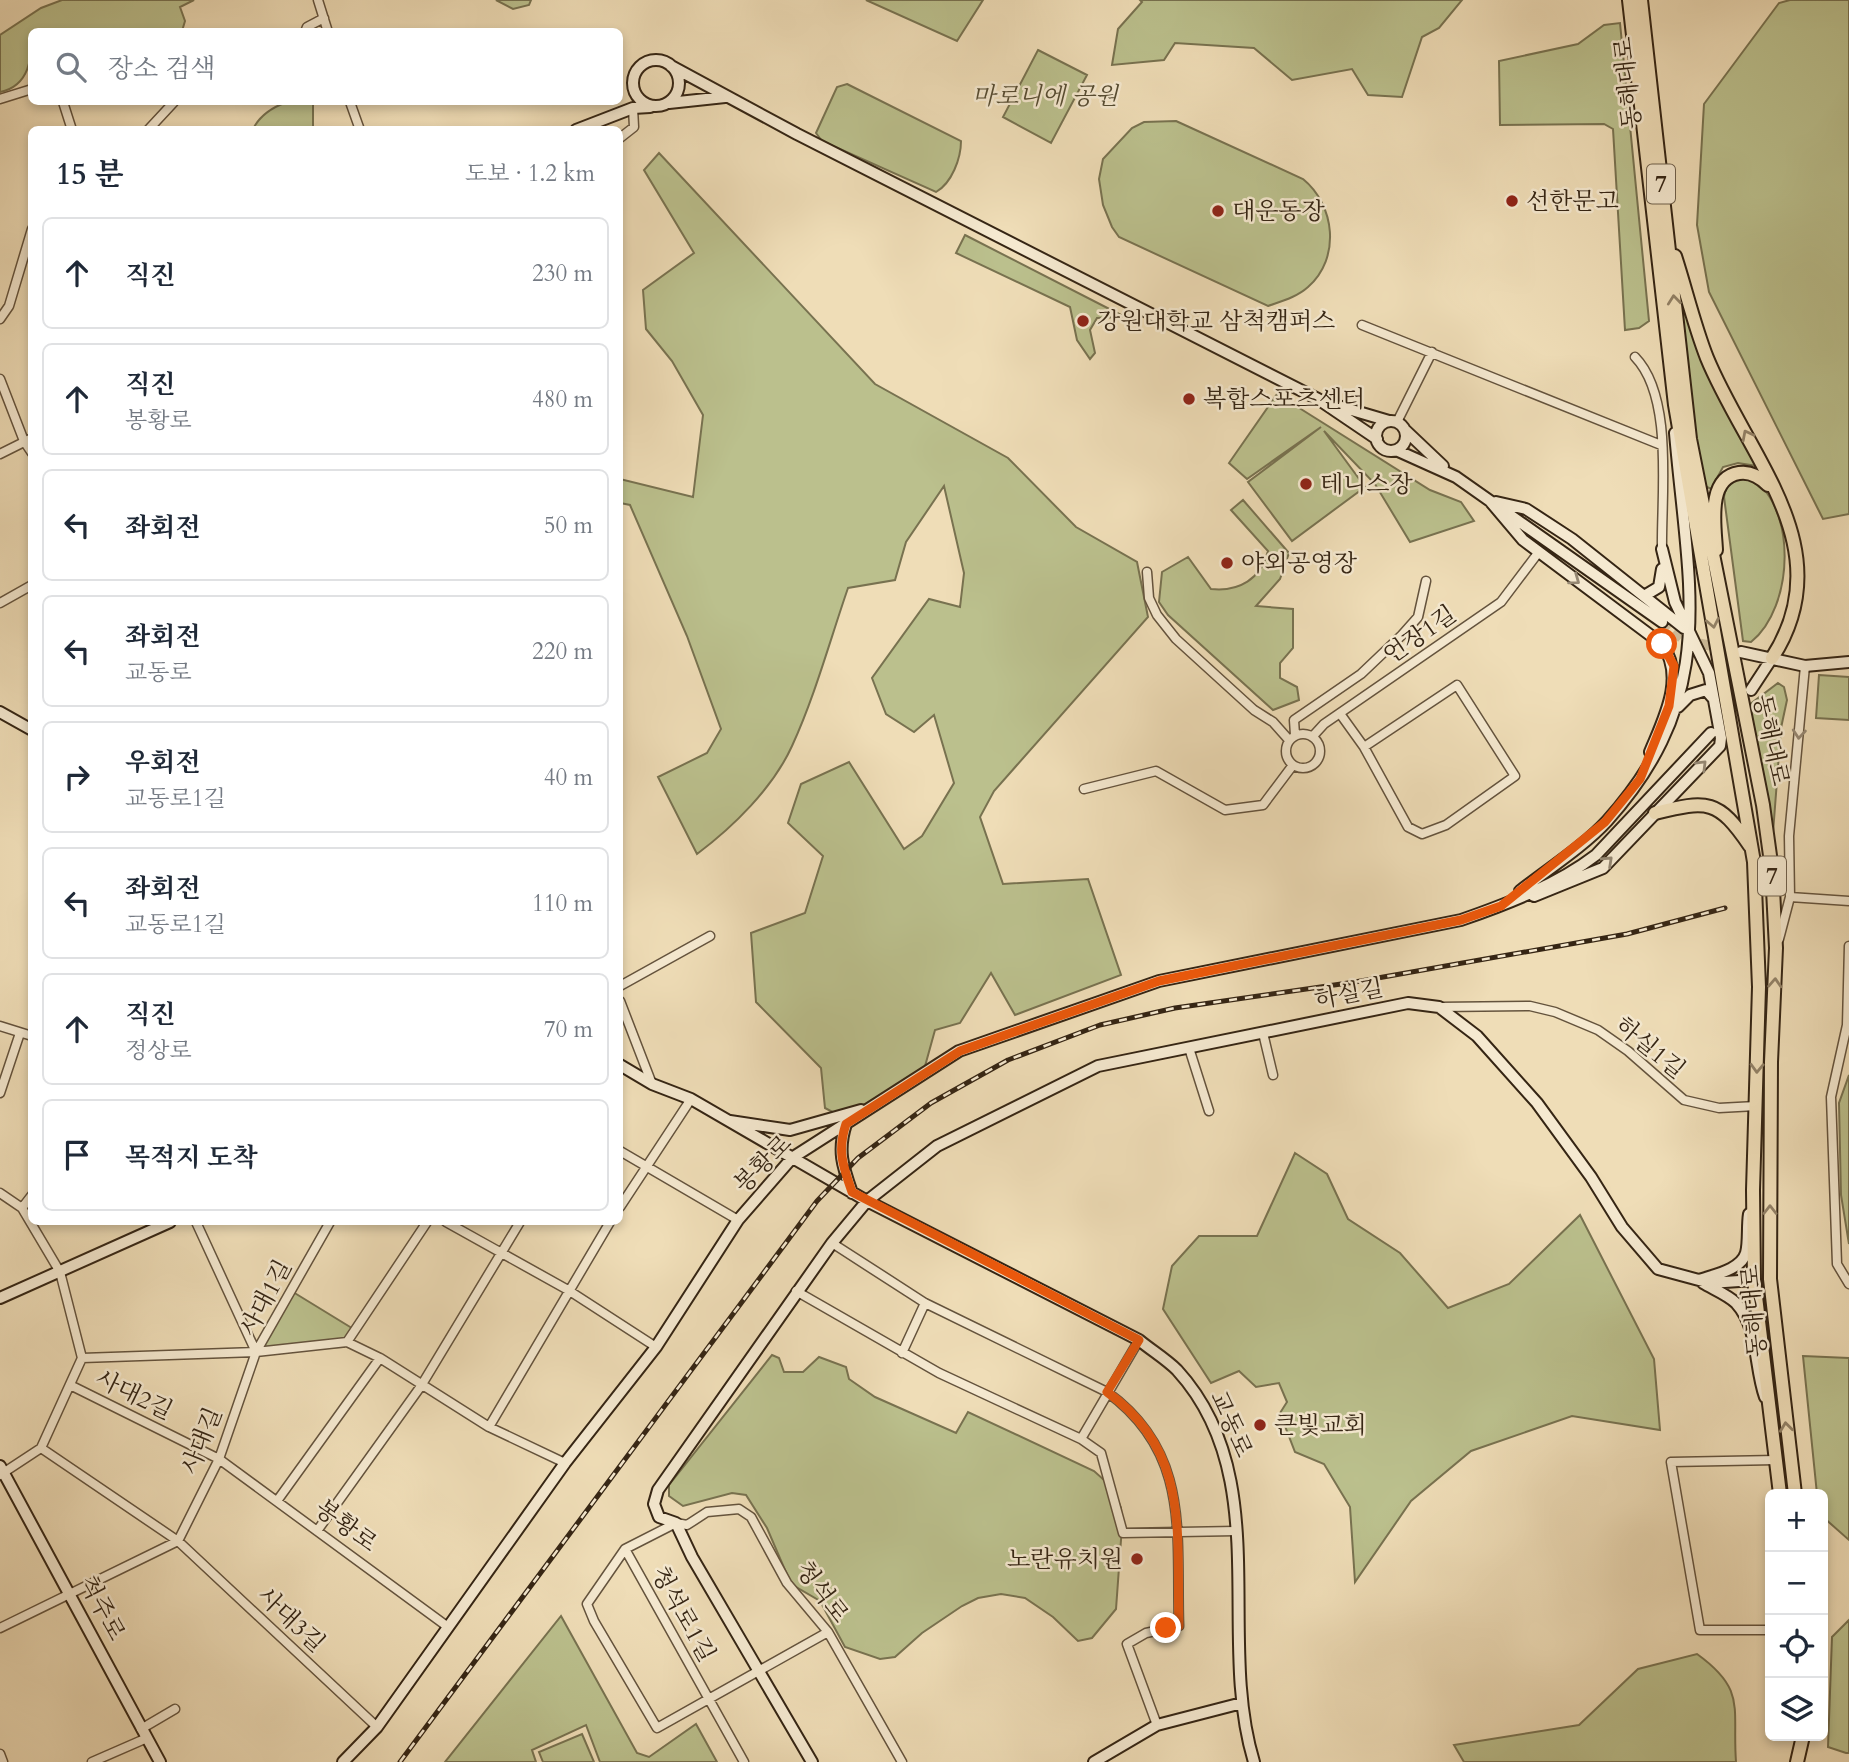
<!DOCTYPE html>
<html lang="ko">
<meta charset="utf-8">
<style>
:root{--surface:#fff;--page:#f6f6f7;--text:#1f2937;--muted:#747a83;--line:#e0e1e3}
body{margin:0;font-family:Cardo,"Noto Serif KR",serif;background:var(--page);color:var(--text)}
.controls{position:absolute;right:21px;bottom:21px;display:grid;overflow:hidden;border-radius:10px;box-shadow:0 4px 10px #0003}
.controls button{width:63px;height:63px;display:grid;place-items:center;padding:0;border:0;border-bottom:2px solid var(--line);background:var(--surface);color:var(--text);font:35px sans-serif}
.stop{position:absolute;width:21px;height:21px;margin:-16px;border:5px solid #ea580c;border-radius:50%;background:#fff}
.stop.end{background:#ea580c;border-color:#fff;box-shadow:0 2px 7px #0008}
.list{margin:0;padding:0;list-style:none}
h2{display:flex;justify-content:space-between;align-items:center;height:91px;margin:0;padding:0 28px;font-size:30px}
h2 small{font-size:23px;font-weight:400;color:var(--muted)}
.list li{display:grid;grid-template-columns:46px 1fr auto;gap:21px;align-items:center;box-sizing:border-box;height:112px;margin:0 14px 14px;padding:0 14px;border:2px solid var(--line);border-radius:10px}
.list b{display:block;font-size:26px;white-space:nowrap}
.list p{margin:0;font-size:23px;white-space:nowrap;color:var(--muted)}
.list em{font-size:23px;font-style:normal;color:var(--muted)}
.icon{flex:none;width:38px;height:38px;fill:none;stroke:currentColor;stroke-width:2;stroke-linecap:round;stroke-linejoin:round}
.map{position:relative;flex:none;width:1849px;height:1762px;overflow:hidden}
.search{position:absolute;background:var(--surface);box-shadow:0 4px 10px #0003;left:28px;top:28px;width:595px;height:77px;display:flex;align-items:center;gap:18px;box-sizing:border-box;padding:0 24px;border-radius:10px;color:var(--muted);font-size:26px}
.panel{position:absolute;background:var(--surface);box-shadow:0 4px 10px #0003;left:28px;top:126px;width:595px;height:1099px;border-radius:10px}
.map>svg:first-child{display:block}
.green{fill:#bbc08d;stroke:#787250;stroke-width:2}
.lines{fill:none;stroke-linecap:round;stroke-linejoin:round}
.secondary-tunnel{stroke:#cab896;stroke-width:10;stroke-dasharray:10 5;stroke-linecap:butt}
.street-casing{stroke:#64533d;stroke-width:11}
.secondary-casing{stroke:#352514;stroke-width:14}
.primary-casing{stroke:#352514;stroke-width:16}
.street{stroke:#f5e9d0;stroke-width:8}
.secondary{stroke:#f5e9d0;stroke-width:10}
.primary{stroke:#efddb7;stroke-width:12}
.rail-casing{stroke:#352514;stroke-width:5}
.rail{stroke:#f5e9d0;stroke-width:2.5;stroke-dasharray:8;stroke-linecap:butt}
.oneway{stroke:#928166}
.oneway2{stroke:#958772}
.route{stroke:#ea580c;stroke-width:9}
.poi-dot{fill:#8f2418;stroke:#f5e9d0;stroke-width:2.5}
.labels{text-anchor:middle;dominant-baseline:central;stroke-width:5;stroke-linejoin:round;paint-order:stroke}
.shield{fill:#f5e9d0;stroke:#6f604c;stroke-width:2}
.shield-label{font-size:23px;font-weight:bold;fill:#352514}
.street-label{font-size:24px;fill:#352514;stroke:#f5e9d0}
.park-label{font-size:24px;font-style:italic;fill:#564c32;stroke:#f5e9d0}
.poi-label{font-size:24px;fill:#352514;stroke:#f5e9d0;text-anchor:start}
</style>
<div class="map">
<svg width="1849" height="1762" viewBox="0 0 1849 1762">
<rect width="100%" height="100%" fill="#efddb7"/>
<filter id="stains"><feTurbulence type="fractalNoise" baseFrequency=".00286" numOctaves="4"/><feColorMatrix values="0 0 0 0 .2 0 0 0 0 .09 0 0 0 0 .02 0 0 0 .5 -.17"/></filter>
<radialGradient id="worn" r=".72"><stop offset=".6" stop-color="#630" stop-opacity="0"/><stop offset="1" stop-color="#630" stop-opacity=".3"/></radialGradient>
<path class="green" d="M62,0H194L180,7L185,21L182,31L32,32C32,57 30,86 0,92V35L41,8Z
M496,0H531L529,5L513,9Z
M866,0H983L957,41Z
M1140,0H1462L1439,28L1422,37L1402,97L1368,95L1352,69L1292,80L1254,48L1175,43L1164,60L1112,65L1118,29L1142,2Z
M1790,0H1849V514L1823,519L1709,292L1697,225L1704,104L1779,3Z
M1620,23L1649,321L1639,328L1625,330L1613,129L1604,124L1500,125L1499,61L1578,44L1604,25Z
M1038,50L1087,75L1051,143L1003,117Z
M847,84L961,141C961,158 952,183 936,192L822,141L816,133L837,87Z
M287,102L313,103V129H253C260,115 273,107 287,102Z
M1176,121L1303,179C1335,205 1341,258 1308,287C1297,297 1282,301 1268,306L1119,237L1112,227L1103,205L1099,179L1103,159L1132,128L1144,122Z
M659,153L875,384L1008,458L1076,527L1137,562L1148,617L994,791L980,817L1003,884L1088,879L1121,975L1015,1015L991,973L960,1023L935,1030L922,1077L842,1117L825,1108L821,1068L756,1002L751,933L805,913L823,856L788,823L801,784L849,762L904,849L922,836L954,783L934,715L914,732L886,714L872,678L929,599L960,607L964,573L944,486L906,542L895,580L848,588C830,640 815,696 792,746C773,788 733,827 697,854L658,777L707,753L721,729L687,636L630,505L620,503V479L693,497L703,415L672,361L646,329L643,290L694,253L644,170Z
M965,235L1125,317L1097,318L1090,330L1095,353L1090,359L1077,340L1070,307L956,253Z
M1679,296H1683L1704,367L1757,466L1738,463L1723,467L1711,489L1701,484Z
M1277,394L1430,490L1461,502L1474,521L1410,542L1375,484L1324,431L1365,487L1292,541L1248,482L1321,427L1247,479L1229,463Z
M1747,475C1799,504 1794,608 1751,642L1743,641L1724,497C1726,482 1733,479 1747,475Z
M1243,500L1289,553L1280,579L1256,606L1293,609V648L1280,663V678L1297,687L1299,700L1273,710L1168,615L1159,602L1162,572L1188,557L1211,589C1239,592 1261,579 1268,551L1231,510Z
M1819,675L1849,677V720L1816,718Z
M1778,683L1784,687L1787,700L1781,728L1773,833L1749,705Z
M1849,1075V1244L1841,1195L1839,1103Z
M1295,1153L1327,1174L1348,1219L1400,1253L1448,1308L1509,1284L1580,1215L1654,1359L1660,1430L1572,1416L1471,1451L1411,1501L1355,1582L1350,1507L1324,1464L1295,1452L1280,1413L1287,1402L1279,1383L1256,1387L1239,1371L1211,1383L1163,1309L1172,1266L1199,1236H1257Z
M293,1292L355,1330L344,1347L261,1349Z
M772,1355L779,1358L784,1372H803L819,1357L846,1367L849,1379L875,1397L956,1433L968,1412L1094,1471L1113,1488L1121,1508L1122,1526L1116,1609L1092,1638L1078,1641L1053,1617L1025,1598L1001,1594L978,1598L962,1606L922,1633L895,1657L880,1659L845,1647L820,1601L791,1584L767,1528L746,1495L732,1493L683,1506L669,1496V1485Z
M1803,1356L1849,1358V1540L1823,1517V1494H1817Z
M561,1616L637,1753L649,1757L696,1724L717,1762H600L586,1725L532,1750L536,1762H445Z
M1849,1620V1753H1846L1828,1747L1832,1637Z
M1697,1654C1747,1690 1732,1708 1736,1762H1464L1454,1745L1579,1725L1638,1669Z
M582,1734L594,1762H543L539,1752Z"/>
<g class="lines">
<path class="secondary-tunnel" d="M1662,622L1684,640L1739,652"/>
<defs>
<path id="street" d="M318,0L328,32
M305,32L307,27L324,18
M0,99L32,89
M63,102L72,130
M350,102L360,130
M148,130L174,102
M620,138L634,127L633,108
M0,319L9,306L32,229
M1362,325L1661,445
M1635,357C1674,397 1661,495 1662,549
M0,379L24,441L32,453
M1397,422L1432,352
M0,454L32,438
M1147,572L1149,598L1157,615L1176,639L1254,710L1273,722L1289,740
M0,603L32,585
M1341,715L1364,747L1408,827L1422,834L1446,825L1515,776L1457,685L1364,747
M1286 751a17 17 0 1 1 34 0a17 17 0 1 1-34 0Z
M1295,735L1294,720L1361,674L1402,635L1418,617L1426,581
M1313,736L1324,724L1501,602L1538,553
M1084,789L1156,771L1225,810L1263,805L1293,765
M1790,897L1789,836L1805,666
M1779,939L1790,897L1849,901
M1849,946L1847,1025L1831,1097L1837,1264L1849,1284
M620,986L710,936
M620,1001L652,1084
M1439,1007L1530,1006L1555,1012L1598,1030L1628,1051L1684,1100L1719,1108L1756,1106
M0,1026L32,1036
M1263,1033L1273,1075
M1189,1048L1209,1111
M0,1093L20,1033
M620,1151L738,1220
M0,1193L22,1208L60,1272L82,1358
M620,1207L691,1099
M22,1208L32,1195
M446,1222L568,1290L656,1347
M832,1243L925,1303L1107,1392C1191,1453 1176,1534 1179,1626L1146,1633L1127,1644L1157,1725
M796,1291L939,1373L1081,1439
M1139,1340L1081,1439L1101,1453L1123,1533L1236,1531
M347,1342L427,1222
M256,1352L330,1222
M902,1353L925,1303
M82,1358L256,1352L347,1342L380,1358L489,1427L565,1463
M70,1385L219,1459L448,1627
M489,1427L610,1222
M41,1448L178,1541L377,1727
M41,1448L82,1358
M0,1475L41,1448
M277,1501L380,1358
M317,1531L421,1386L520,1222
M625,1549L744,1762
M0,1628L178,1541L219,1459L256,1352L196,1222
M1770,1630H1700L1671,1462L1776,1460
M828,1632L657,1728L594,1621L587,1604L625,1549L676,1523L687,1525L707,1512L739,1509L751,1517L787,1583L828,1632L902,1762
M141,1729L175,1709
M0,1754L3,1762
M92,1762L147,1738"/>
<path id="secondary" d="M633 83a23 23 0 1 1 46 0a23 23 0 1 1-46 0Z
M671,66L797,134L1318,399L1377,439
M669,103L725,97
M576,130L633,108L650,107
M1328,403L1389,421
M1376 436a15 15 0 1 1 30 0a15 15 0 1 1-30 0Z
M1405,430L1443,466
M1396,450L1456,477L1662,622
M1490,501L1523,540L1662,644C1686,677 1664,718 1650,752
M1496,502L1526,509L1572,539L1684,628
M1644,596L1659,587L1662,569
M1741,652L1805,666L1849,662
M1751,690L1772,658
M1678,707L1690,695L1706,690L1712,697
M0,712L32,730
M1520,891C1548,869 1583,847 1607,821C1721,694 1688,587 1675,433
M1534,896L1603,868L1720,746L1721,738L1709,673L1675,602L1662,549
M620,1065L652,1084L691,1099L867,1201L1139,1340C1151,1350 1166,1359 1177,1370C1276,1478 1215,1635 1254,1762
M730,1121L790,1130L861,1110
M846,1124C837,1151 843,1167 852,1193
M1699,1280C1713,1275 1741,1270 1746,1253C1749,1242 1747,1226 1749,1214
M1703,1283C1713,1289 1728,1295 1736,1303C1759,1328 1754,1367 1765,1397
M0,1298L170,1222
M0,1466L160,1762
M343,1762L377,1727L565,1463L656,1347L738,1220L792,1158L959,1051L1159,981L1461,920C1507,904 1557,885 1596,855L1711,733
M812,1762L692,1557L676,1523L659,1517L654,1504L658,1490L832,1243L867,1201L937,1146L1098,1066L1408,1003L1439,1007L1477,1036L1537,1103L1591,1177L1622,1227L1658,1269L1710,1283L1754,1280
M1094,1762L1157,1725L1242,1703"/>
<path id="primary" d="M1629,0L1675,405L1754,862L1759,987L1753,1190L1754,1280L1780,1494
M1641,0L1690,439L1763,805L1772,870L1776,948L1771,1062L1770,1279L1795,1494
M1675,256C1686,290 1694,325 1707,358C1748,458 1843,549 1772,658
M1716,550C1715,527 1706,478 1739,473C1751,471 1760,477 1768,485
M1655,813C1708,800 1718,799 1750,846
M1797,1762L1803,1736"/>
</defs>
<use href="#street" class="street-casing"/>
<use href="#secondary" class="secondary-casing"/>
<use href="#primary" class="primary-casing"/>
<use href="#street" class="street"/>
<use href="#secondary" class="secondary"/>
<use href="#primary" class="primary"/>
<defs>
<path id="rail" d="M400,1762L817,1201L858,1158L931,1103L1008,1060L1100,1025L1175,1008L1355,982L1627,934L1725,908"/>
</defs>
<use href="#rail" class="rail-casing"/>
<use href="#rail" class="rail"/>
</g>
<defs><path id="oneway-chevron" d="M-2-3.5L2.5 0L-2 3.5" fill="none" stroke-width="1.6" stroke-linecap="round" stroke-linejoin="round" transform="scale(1.75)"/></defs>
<g class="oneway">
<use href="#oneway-chevron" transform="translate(1674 300) rotate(-96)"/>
<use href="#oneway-chevron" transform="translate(1747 435) rotate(-117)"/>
<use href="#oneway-chevron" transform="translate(1713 623) rotate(79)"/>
<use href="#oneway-chevron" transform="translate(1775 983) rotate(-87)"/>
<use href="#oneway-chevron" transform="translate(1757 1068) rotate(92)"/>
<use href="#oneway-chevron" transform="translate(1770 1210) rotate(-90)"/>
<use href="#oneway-chevron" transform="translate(1786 1427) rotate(-97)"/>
</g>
<g class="oneway2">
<use href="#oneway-chevron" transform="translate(1575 580) rotate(36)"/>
<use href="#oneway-chevron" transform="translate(1799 734) rotate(95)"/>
<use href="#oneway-chevron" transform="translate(1702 765) rotate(-45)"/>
<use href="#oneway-chevron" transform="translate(1608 861) rotate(-43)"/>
</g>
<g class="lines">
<path class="route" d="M1166,1628L1179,1626C1176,1534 1191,1452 1107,1392L1139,1340L852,1192C843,1166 837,1151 846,1124L960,1051L1159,981L1461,920L1501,906L1605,822L1640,779L1669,706L1674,666L1662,644"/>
</g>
<g class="poi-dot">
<circle cx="1512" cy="201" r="7"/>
<circle cx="1218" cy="211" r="7"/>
<circle cx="1083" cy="321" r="7"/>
<circle cx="1189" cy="399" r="7"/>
<circle cx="1306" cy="484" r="7"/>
<circle cx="1227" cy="563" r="7"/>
<circle cx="1260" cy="1425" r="7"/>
<circle cx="1137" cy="1559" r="7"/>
</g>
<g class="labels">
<g class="shield">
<rect x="1647" y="164.5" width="28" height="39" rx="5"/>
<rect x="1758" y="856.5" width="28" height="39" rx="5"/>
</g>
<g class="shield-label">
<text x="1661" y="184">7</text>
<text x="1772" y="876">7</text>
</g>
<g class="street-label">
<text transform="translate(1628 83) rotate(-96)">동해대로</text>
<text transform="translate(1420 635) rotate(-35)">언장1길</text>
<text transform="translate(1771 740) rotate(78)">동해대로</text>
<text transform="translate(1349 994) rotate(-11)">하실길</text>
<text transform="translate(1650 1048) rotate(39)">하실1길</text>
<text transform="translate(763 1164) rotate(-45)">봉황로</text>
<text transform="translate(266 1298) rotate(-62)">사대1길</text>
<text transform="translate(1754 1311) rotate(-95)">동해대로</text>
<text transform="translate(134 1395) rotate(26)">사대2길</text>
<text transform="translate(1231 1424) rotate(66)">교동로</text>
<text transform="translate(202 1441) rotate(-68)">사대길</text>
<text transform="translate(346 1526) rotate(36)">봉황로</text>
<text transform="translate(822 1592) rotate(53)">청석로</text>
<text transform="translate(102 1608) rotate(62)">척주로</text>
<text transform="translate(683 1614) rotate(61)">청석로1길</text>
<text transform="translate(291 1620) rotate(43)">사대3길</text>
</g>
<g class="park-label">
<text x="1045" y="96">마로니에 공원</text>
</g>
<g class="poi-label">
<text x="1526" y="201">선한문고</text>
<text x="1232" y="211">대운동장</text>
<text x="1097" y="321">강원대학교 삼척캠퍼스</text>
<text x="1203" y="399">복합스포츠센터</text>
<text x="1320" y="484">테니스장</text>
<text x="1241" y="563">야외공영장</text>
<text x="1274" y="1425">큰빛교회</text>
<text x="1123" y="1559" text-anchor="end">노란유치원</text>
</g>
</g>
<rect width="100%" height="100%" filter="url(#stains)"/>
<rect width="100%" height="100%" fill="url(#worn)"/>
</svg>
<div class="controls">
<button>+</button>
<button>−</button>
<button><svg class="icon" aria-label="locate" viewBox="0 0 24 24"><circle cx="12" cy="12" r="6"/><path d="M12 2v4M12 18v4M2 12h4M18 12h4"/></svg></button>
<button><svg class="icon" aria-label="layers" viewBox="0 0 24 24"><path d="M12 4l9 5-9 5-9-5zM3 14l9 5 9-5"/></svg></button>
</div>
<div class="stop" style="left:1662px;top:644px"></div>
<div class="stop end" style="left:1166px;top:1628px"></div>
<div class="search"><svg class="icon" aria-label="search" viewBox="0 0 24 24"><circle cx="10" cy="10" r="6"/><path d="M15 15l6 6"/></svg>장소 검색</div>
<section class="panel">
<h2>15 분<small>도보 · 1.2 km</small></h2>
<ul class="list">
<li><svg class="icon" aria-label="ahead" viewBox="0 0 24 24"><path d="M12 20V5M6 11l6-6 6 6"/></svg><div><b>직진</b></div><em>230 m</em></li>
<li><svg class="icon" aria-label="ahead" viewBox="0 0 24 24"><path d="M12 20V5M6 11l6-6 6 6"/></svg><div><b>직진</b><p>봉황로</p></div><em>480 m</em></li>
<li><svg class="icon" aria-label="left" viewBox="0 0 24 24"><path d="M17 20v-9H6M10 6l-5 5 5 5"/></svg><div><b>좌회전</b></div><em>50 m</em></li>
<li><svg class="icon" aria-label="left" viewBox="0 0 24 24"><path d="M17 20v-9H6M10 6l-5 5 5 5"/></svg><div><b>좌회전</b><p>교동로</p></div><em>220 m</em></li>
<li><svg class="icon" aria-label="right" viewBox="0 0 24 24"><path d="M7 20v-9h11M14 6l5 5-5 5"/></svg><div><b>우회전</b><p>교동로1길</p></div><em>40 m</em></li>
<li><svg class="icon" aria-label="left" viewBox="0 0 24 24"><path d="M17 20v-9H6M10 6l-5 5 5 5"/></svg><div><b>좌회전</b><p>교동로1길</p></div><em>110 m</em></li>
<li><svg class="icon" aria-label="ahead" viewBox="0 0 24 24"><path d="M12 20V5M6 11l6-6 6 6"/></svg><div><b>직진</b><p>정상로</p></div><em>70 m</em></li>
<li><svg class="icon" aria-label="arrive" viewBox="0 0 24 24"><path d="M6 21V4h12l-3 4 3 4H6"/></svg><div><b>목적지 도착</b></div></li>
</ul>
</section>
</div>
